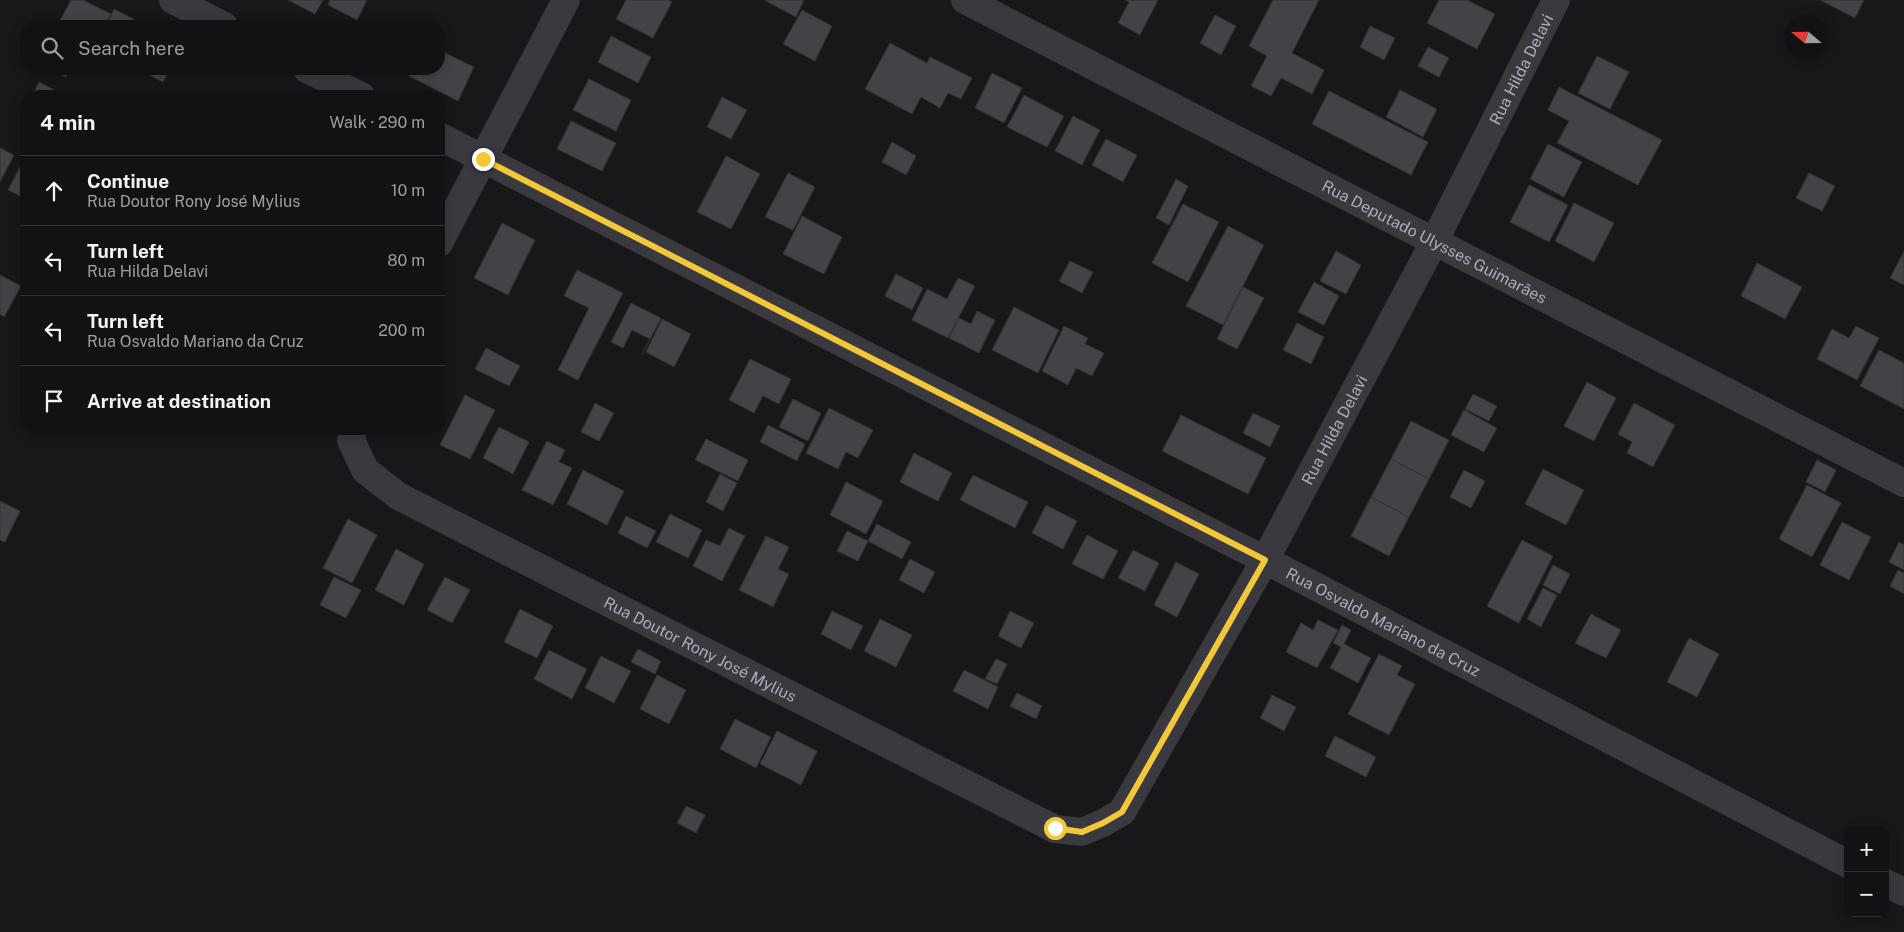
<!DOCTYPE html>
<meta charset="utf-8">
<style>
:root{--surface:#121214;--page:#1f2022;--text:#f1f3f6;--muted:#9c9ea0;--line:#313234}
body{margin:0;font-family:"Public Sans",sans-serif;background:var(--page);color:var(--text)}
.controls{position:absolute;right:15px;bottom:15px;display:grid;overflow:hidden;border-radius:10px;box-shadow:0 2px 12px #0003}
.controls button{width:45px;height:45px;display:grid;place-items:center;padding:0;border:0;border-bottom:1px solid var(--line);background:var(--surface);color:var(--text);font:25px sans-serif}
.compass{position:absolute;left:1784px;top:15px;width:45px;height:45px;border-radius:50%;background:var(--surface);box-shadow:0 2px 12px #0003;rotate:290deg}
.stop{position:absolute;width:15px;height:15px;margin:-11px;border:4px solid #f2c838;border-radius:50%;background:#fff}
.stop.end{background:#f2c838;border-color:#fff;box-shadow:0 1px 5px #0008}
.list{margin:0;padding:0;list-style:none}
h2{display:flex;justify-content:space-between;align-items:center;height:65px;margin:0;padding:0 20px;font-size:21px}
h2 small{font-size:16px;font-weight:400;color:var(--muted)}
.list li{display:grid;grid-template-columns:32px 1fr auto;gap:15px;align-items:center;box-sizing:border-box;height:70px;padding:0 20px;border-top:1px solid var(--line)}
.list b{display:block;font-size:19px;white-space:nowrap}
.list p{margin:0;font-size:16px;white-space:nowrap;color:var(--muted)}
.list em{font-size:16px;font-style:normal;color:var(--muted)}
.icon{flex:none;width:28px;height:28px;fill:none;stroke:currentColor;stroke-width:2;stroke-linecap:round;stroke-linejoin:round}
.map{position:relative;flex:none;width:1904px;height:932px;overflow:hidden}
.search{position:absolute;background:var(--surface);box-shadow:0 2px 12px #0003;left:20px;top:20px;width:425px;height:55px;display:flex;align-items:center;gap:12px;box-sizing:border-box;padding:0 18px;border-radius:20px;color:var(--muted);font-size:19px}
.panel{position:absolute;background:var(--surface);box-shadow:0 2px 12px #0003;left:20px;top:90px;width:425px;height:345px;border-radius:20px}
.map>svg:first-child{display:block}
.building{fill:#424247;stroke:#323236}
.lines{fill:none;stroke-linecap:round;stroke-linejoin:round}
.minor{stroke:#39393f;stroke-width:28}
.route{stroke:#f2c838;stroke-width:6}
.labels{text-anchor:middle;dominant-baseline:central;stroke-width:5;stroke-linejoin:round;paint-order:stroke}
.street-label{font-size:16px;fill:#aaadb9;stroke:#131315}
</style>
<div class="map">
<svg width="1904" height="932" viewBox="0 0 1904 932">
<rect width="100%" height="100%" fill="#18181a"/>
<path class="building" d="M71,0H83L111,14L105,26H57Z
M288,0H323L315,14Z
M330,0H367L357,20L328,5Z
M626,0H668L672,2L653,38L616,19Z
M764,0H804L796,17Z
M1125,0H1158L1140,35L1118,23L1129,2Z
M1273,0H1319L1292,53L1324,70L1312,94L1281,78L1271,96L1251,86L1267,56L1249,46Z
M1439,0H1467L1495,14L1477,49L1427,23Z
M1820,0H1864L1855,18Z
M114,9L147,26H106Z
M802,10L832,26L815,61L783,44Z
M1215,15L1236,26L1221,55L1200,43Z
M1370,26L1395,38L1384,60L1360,47Z
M611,36L651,57L638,83L598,62Z
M890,43L927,63L930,57L972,78L961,99L948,93L940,108L921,97L912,114L865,89Z
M1428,47L1449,58L1439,77L1418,66Z
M439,50L474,67L458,101L409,76L412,69H439Z
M1597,56L1629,72L1610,109L1578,93Z
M49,69H71L66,77Z
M138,69H170L163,82Z
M992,73L1022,88L1004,123L975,108Z
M589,79L631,100L616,131L573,110Z
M39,82L66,96H32Z
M1559,87L1662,140L1638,185L1557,143L1569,121L1548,110Z
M1400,90L1437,109L1423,137L1386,117Z
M1329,91L1428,142L1411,175L1312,124Z
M1024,95L1064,116L1047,147L1007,127Z
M722,97L747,110L731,139L707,127Z
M1073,116L1100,130L1082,165L1055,151Z
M571,121L616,143L602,171L557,149Z
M1106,139L1137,155L1123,182L1092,165Z
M892,142L916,156L906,175L882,162Z
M1548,144L1582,162L1564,197L1530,179Z
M0,148L14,155L0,182Z
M726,156L760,174L731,229L697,212Z
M20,167L26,171V199L8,190Z
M788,173L815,187L793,230L765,217Z
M1809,173L1835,186L1822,211L1796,198Z
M1176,179L1188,186L1169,225L1156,218Z
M1529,185L1568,205L1549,242L1510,222Z
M1574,203L1614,223L1594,262L1555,241Z
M1183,204L1219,222L1188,282L1152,263Z
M802,216L842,237L824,274L783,254Z
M502,223L535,240L508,295L474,278Z
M1228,226L1264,245L1223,325L1186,306Z
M1336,251L1361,265L1346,294L1320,281Z
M1904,251V285L1890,278Z
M1070,261L1093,272L1082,293L1059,281Z
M1757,263L1802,287L1785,319L1741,296Z
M577,270L623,293L578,380L558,370L589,308L564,296Z
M896,274L923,288L912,310L885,296Z
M0,275L21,286L4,317L0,314Z
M958,278L975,286L948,338L912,320L927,289L947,299Z
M1314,282L1339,296L1324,325L1298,312Z
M1243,287L1264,298L1237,349L1217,339Z
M631,303L661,318L642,355L650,339L632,330L623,348L611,342Z
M1014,307L1059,330L1038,373L992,350Z
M977,311L995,320L979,353L949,338L959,318L971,324Z
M662,319L691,334L674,367L646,352Z
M1297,323L1324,337L1311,364L1283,350Z
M1064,326L1088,338L1085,344L1104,353L1092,376L1076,368L1068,385L1042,371Z
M1856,326L1879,338L1857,380L1817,359L1832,329L1849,338Z
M486,348L520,366L509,386L475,369Z
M1879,350L1904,363V409L1860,386Z
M750,359L791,379L779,404L763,396L754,413L729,400Z
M1587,382L1616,398L1594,441L1564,426Z
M1473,394L1497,406L1489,421L1465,409Z
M465,395L495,410L470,459L440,445Z
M793,399L821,413L808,441L779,427Z
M595,403L614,413L599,441L581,432Z
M1634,403L1675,425L1653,467L1627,453L1632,442L1618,434Z
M829,408L873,430L858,458L846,452L838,469L806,453Z
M1464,410L1497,428L1484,452L1451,435Z
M1253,413L1280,426L1270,447L1243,433Z
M1181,415L1266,458L1248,494L1162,451Z
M1411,421L1449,440L1429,479L1391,459Z
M768,425L805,444L797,461L760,442Z
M499,427L529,442L513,474L483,458Z
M706,439L748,460L738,481L695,460Z
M547,441L565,450L559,462L572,468L553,505L522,490Z
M914,453L952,473L938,501L900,482Z
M1391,459L1429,479L1409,517L1371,497Z
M1817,460L1836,470L1825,492L1806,482Z
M1543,469L1584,490L1566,525L1525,504Z
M583,470L624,491L607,525L567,504Z
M1464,470L1485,481L1471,508L1450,497Z
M720,474L737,483L723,511L706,502Z
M973,475L1028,502L1015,528L960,500Z
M846,482L883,501L866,534L830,515Z
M1807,485L1841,503L1812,557L1779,539Z
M1371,497L1409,517L1389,556L1351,536Z
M0,501L20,511L5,542L0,540Z
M1046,505L1077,521L1063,549L1032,533Z
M670,514L702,530L688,558L656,542Z
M626,516L656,531L647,548L618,533Z
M348,519L377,535L352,583L323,568Z
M1842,522L1871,537L1849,580L1820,565Z
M877,524L911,542L902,559L868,541Z
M729,528L745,536L722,581L693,566L706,540L720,546Z
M847,531L868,541L858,561L837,551Z
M1087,535L1118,551L1103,579L1072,564Z
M766,536L789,547L778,569L789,574L773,607L739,590Z
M1522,540L1553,556L1519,623L1487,606Z
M1899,542L1904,545V570L1889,562Z
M396,549L424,564L404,605L375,590Z
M1133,550L1159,563L1145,591L1118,578Z
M910,559L935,572L924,593L899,580Z
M1176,562L1199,574L1177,617L1154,605Z
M1553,565L1570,574L1560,594L1543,585Z
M1898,570L1904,573V594L1890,586Z
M334,577L361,590L346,618L320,605Z
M445,577L470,590L452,623L427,610Z
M1543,588L1557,595L1541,627L1527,619Z
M520,609L553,626L537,658L504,642Z
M832,611L863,626L851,650L821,634Z
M1010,611L1034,623L1021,648L998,636Z
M1591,614L1621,630L1606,658L1575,643Z
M880,619L912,635L896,667L864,651Z
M1318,620L1338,630L1317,668L1286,652L1301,623L1313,630Z
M1342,625L1351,630L1344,644L1371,658L1358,683L1330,668L1341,647L1333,643Z
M1689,638L1719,654L1697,697L1667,682Z
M638,649L661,661L655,674L631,662Z
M549,650L587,669L572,699L534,679Z
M1379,654L1402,666L1397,675L1415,684L1389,735L1348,714Z
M601,656L631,671L614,703L585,688Z
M996,659L1007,664L997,684L985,679Z
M964,670L998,687L988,709L953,691Z
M657,675L686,690L669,724L640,709Z
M1017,693L1042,706L1036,719L1010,706Z
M1272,695L1296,707L1284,731L1260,718Z
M735,719L771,737L756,768L720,749Z
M777,731L817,751L801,785L760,764Z
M1335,736L1376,757L1366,777L1325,756Z
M686,806L705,815L696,833L677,823Z"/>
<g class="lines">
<g class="minor">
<path d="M173,0L224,26"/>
<path id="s1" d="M965,0L1904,483"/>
<path d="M307,69L361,96"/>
<path id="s2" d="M439,136L1265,560L1848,864"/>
<path d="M439,243L566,0"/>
<path id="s3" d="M353,429L351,440L365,470L398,496L1055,829L1082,832L1103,823L1122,812L1265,560L1434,242L1556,0"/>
<path d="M1885,883L1904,892"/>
</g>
</g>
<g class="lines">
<path class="route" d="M483,159L1265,560L1122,812L1103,823L1082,832L1055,828"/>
</g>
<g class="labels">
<g class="street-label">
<text stroke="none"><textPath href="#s3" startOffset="1738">Rua Hilda Delavi</textPath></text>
<text stroke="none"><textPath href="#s1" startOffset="528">Rua Deputado Ulysses Guimarães</textPath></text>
<text stroke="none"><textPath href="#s3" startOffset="1332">Rua Hilda Delavi</textPath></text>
<text stroke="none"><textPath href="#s2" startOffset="1062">Rua Osvaldo Mariano da Cruz</textPath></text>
<text stroke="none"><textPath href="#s3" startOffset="425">Rua Doutor Rony José Mylius</textPath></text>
</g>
</g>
</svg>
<div class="controls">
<button>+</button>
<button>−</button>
</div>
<svg class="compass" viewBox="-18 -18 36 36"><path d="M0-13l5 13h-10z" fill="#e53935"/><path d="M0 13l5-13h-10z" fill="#9c9ea0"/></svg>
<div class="stop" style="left:1055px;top:828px"></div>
<div class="stop end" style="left:483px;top:159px"></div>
<div class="search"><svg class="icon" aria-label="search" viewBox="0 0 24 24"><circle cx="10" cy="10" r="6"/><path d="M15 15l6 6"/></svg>Search here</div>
<section class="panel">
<h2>4 min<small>Walk · 290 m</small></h2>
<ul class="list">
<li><svg class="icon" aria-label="ahead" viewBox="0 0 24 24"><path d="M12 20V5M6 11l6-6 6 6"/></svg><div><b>Continue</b><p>Rua Doutor Rony José Mylius</p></div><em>10 m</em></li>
<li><svg class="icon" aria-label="left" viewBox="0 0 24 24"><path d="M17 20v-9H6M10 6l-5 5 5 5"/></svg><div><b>Turn left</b><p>Rua Hilda Delavi</p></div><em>80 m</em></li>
<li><svg class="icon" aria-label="left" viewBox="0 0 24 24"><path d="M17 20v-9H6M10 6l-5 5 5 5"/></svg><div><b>Turn left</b><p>Rua Osvaldo Mariano da Cruz</p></div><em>200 m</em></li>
<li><svg class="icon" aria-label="arrive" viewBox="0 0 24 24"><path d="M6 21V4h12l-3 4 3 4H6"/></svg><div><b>Arrive at destination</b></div></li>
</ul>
</section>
</div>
